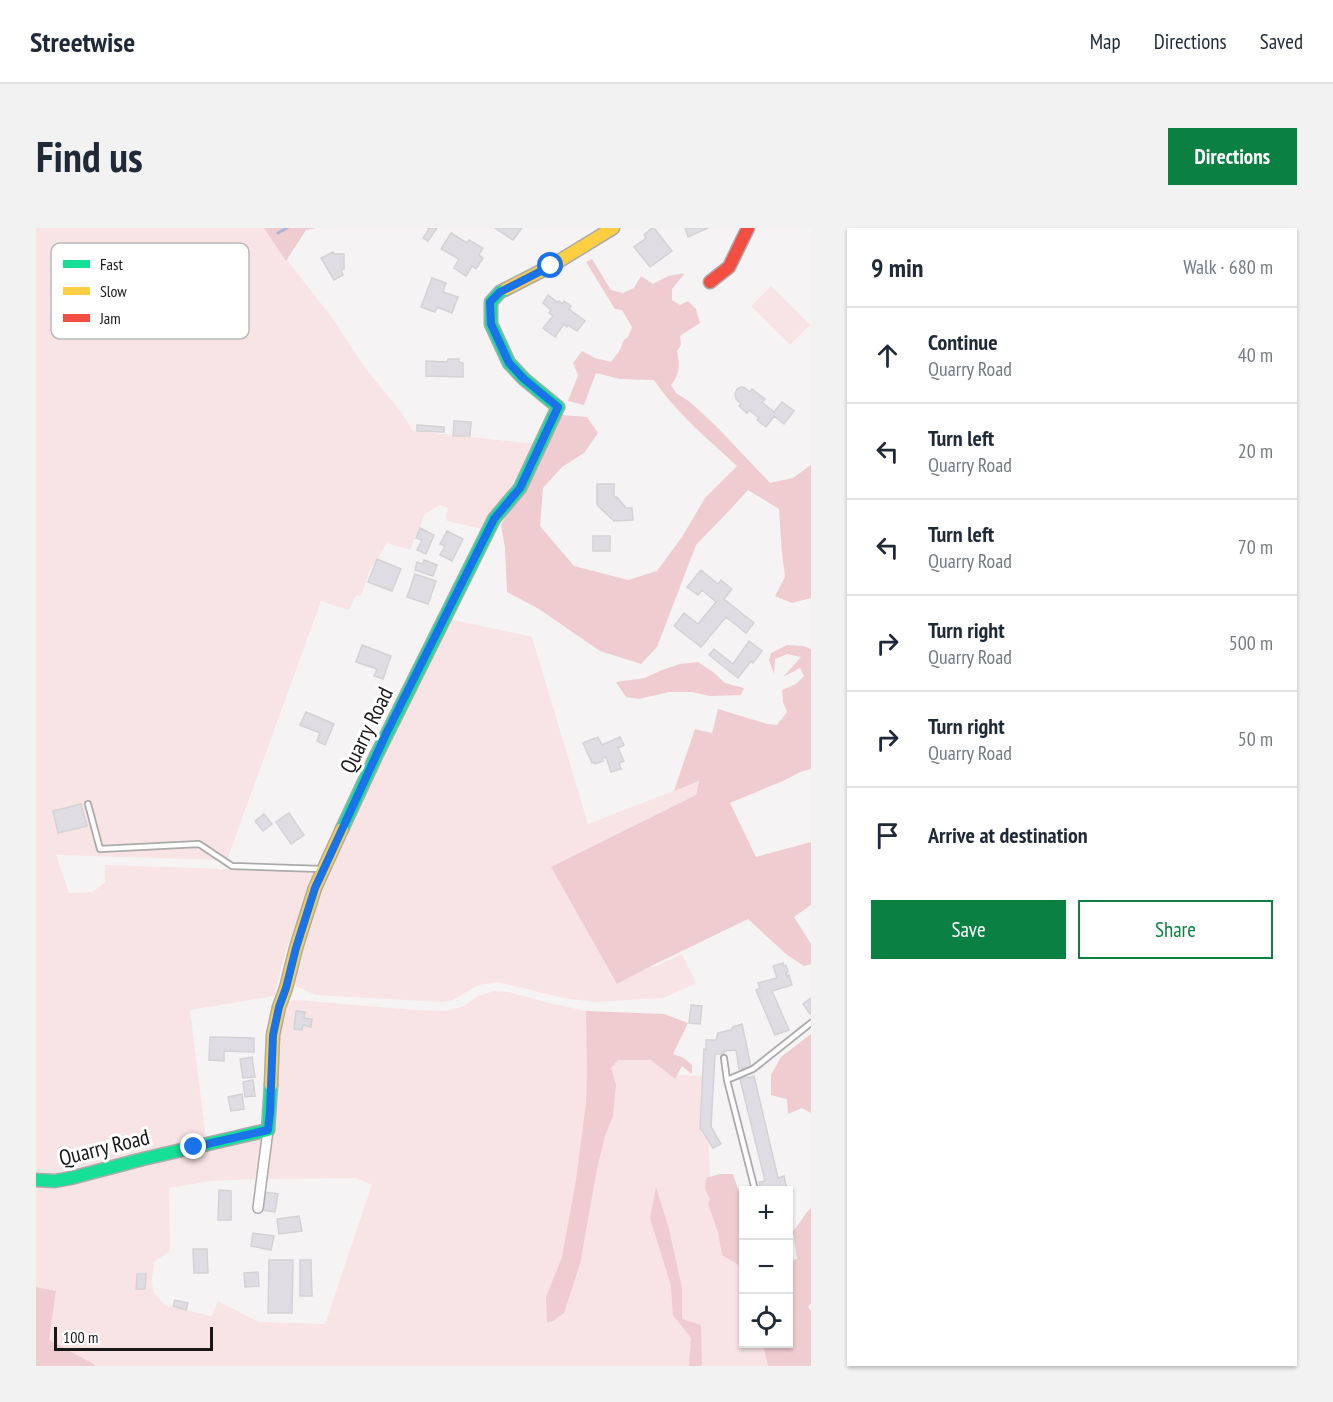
<!DOCTYPE html>
<meta charset="utf-8">
<style>
:root{--surface:#fff;--page:#f2f2f3;--text:#1f2937;--muted:#747a83;--line:#e0e1e3;--accent:#0b8043}
body{margin:0;font-family:"PT Sans Narrow",sans-serif;background:var(--page);color:var(--text)}
.controls{position:absolute;right:18px;bottom:18px;display:grid;overflow:hidden;border-radius:0px;box-shadow:0 2px 4px #0004}
.controls button{width:54px;height:54px;display:grid;place-items:center;padding:0;border:0;border-bottom:2px solid var(--line);background:var(--surface);color:var(--text);font:30px sans-serif}
.scale{position:absolute;left:18px;bottom:15px;width:159px;box-sizing:border-box;padding-left:6px;border:3px solid #181718;border-top:0;font-size:16px;line-height:21px;white-space:nowrap;color:#181718;-webkit-text-stroke:4px #fff;paint-order:stroke}
.stop{position:absolute;width:18px;height:18px;margin:-14px;border:4px solid #1a73e8;border-radius:50%;background:#fff}
.stop.end{background:#1a73e8;border-color:#fff;box-shadow:0 2px 6px #0008}
.list{margin:0;padding:0;list-style:none}
h2{display:flex;justify-content:space-between;align-items:center;height:78px;margin:0;padding:0 24px;font-size:26px}
h2 small{font-size:20px;font-weight:400;color:var(--muted)}
.list li{display:grid;grid-template-columns:39px 1fr auto;gap:18px;align-items:center;box-sizing:border-box;height:96px;padding:0 24px;border-top:2px solid var(--line)}
.list b{display:block;font-size:22px;white-space:nowrap}
.list p{margin:0;font-size:20px;white-space:nowrap;color:var(--muted)}
.list em{font-size:20px;font-style:normal;color:var(--muted)}
.actions{display:flex;gap:12px;padding:18px 24px}
.actions a{flex:1;padding:14px 0;border:2px solid var(--accent);border-radius:0px;text-align:center;font-size:21px;color:var(--accent)}
.actions .main{background:var(--accent);color:#fff}
.icon{flex:none;width:33px;height:33px;fill:none;stroke:currentColor;stroke-width:2;stroke-linecap:round;stroke-linejoin:round}
.map{position:relative;flex:none;width:775px;height:1138px;overflow:hidden;border-radius:0px}
header{display:flex;align-items:center;gap:36px;box-sizing:border-box;height:84px;padding:0 30px;background:var(--surface);border-bottom:2px solid var(--line)}
header strong{font-size:28px}
nav{display:flex;gap:33px;margin-inline-start:auto;font-size:21px}
.intro{display:flex;align-items:center;justify-content:space-between;box-sizing:border-box;height:144px;padding:0 36px}
h1{margin:0;font-size:42px}
.button{padding:15px 27px;border-radius:0px;background:var(--accent);color:#fff;font-size:21px;font-weight:700}
main{display:flex;gap:36px;padding:0 36px}
aside{flex:1;background:var(--surface);border-radius:0px;box-shadow:0 2px 4px #0004}
.map>svg:first-child{display:block}
.green{fill:#f9e4e5}
.forest{fill:#efcccf}
.lines{fill:none;stroke-linecap:round;stroke-linejoin:round}
.stream{stroke:#aeb3d4;stroke-width:3}
.building{fill:#e0dce4;stroke:#d4d3d4;stroke-width:1.5}
.lane-casing{stroke:#abaaab;stroke-width:8}
.street-casing{stroke:#abaaab;stroke-width:12}
.fast-casing{stroke:#abaaab;stroke-width:15}
.slow-casing{stroke:#abaaab;stroke-width:15}
.jam-casing{stroke:#abaaab;stroke-width:15}
.lane{stroke:#fefdfd;stroke-width:4.5}
.street{stroke:#fefdfd;stroke-width:9}
.fast{stroke:#16e098;stroke-width:12}
.slow{stroke:#ffcf43;stroke-width:12}
.jam{stroke:#f24e42;stroke-width:12}
.route{stroke:#1a73e8;stroke-width:8}
.labels{text-anchor:middle;dominant-baseline:central;stroke-width:6;stroke-linejoin:round;paint-order:stroke}
.street-label{font-size:22px;fill:#181718;stroke:#fff}
.key{fill:#fff;stroke:#bab9ba;stroke-width:1.5}
.key-label{font-size:16px;fill:#181718}
</style>
<header>
<strong>Streetwise</strong>
<nav><a>Map</a><a>Directions</a><a>Saved</a></nav>
</header>
<div class="intro"><h1>Find us</h1><a class="button">Directions</a></div>
<main>
<div class="map">
<svg width="775" height="1138" viewBox="0 0 775 1138">
<rect width="100%" height="100%" fill="#f5f3f4"/>
<path class="green" d="M0,0H229L244,23L297,91L327,137L365,184L377,203L501,216L447,301L411,293L410,289L412,280L404,277L389,286L374,322L351,315L334,342L325,368L320,367L313,382L285,373L191,632L20,627L33,665L57,664L69,654V637L281,644L250,722L238,768L154,782L170,911L33,944L0,947Z
M735,58L774,97L754,117L715,78Z
M413,391L496,409L552,596L663,553L660,567L515,639L581,756L615,738L616,740L646,726L660,755L628,770L559,774L527,770L462,754L442,757L417,772L406,774L280,767L259,758L256,751L278,674L326,569Z
M458,763L473,764L509,774L550,783L561,841L574,840L581,831C608,831 622,828 643,847L667,848L671,868L674,950L707,1017L708,1116H733L739,1138H58V1136L13,1112L20,1063L0,1059V955L228,906L221,951L175,953L133,960L134,1023L118,1034L116,1052L117,1064L129,1077L176,1088L182,1073L223,1094L289,1096L336,957L320,950L230,951L239,887L243,796L249,775L260,772L379,782L411,783L428,778L442,768Z"/>
<path class="forest" d="M228,0H280L270,2L250,33Z
M556,31L575,62L587,65L598,60L605,48L617,56L632,48L649,45L636,61V72L644,77L652,73L660,81L664,95L644,108L645,117L641,123C644,137 644,146 635,157L640,165L654,174L680,198L734,255L757,250L775,237V370L756,375L739,368L749,349L746,325L743,281L712,262L690,286L660,317L621,419L605,436L564,423L503,381L471,364L469,320L465,297L526,187L551,189L562,205L548,225L526,239L507,260L504,298L538,338L592,352L621,343L646,309L669,270L701,238C672,211 640,185 618,152L584,151L560,145L548,177L532,173L542,147L537,135L546,123L559,130L575,134L584,122L588,112L592,109L596,99L586,82L579,81L550,34Z
M751,417L767,418L775,421V541L764,544L749,552L694,575L720,629L775,614V677L758,689L775,716V736L768,738L750,726L712,691L615,738L581,756L515,639L660,567L663,553L638,563L659,501L676,505L682,481L731,496L741,497L751,484L747,474L746,462L760,456L768,448L764,440L747,449L765,429L751,426L739,431L738,446L733,432L735,425Z
M662,434L677,444L689,455L708,460L705,467L674,468L656,464H633L603,471L590,469L580,454L609,450L626,442L644,436Z
M550,783L628,786L652,795L637,826L648,830L656,837V846L646,838L639,851L615,832H582L575,840L580,857L577,888L569,908L561,941L544,1036L528,1085L517,1093L511,1095L510,1069L526,1029L540,952L550,875L551,845Z
M775,806V885L766,880L752,886L751,871L735,867V847L745,829Z
M684,946H697L707,976V1045L704,1038L686,1027L682,1004L672,976L674,971L669,961L670,950Z
M620,959L633,1001L646,1060V1091L665,1097L666,1138H653L655,1110L637,1087L635,1058L614,990Z
M775,980V1075L772,1079L775,1083V1138H732L727,1116H752L753,1033L761,1031L757,1003C764,996 768,986 775,980Z
M0,1059L20,1063L13,1112L58,1136V1138H0Z"/>
<g class="lines">
<path class="stream" d="M242,5L251,0"/>
</g>
<path class="building" d="M391,0H401L392,13L387,10L393,1Z
M459,0H486L477,12Z
M616,0H618L636,23L614,39L598,19L610,10L608,7Z
M649,0H672L652,9Z
M415,5L431,15L433,12L447,20L443,27L447,30L440,41L436,38L430,48L418,40L423,31L405,21Z
M297,24V26H308V41L305,42L307,47L298,52L285,30Z
M396,50L410,55L407,64L422,69L416,85L401,79L399,84L385,79Z
M512,67L521,74L523,73L526,76L528,73L535,78L533,81L549,93L541,103L532,97L531,99L528,96L519,109L507,100L517,88L513,85L515,82L507,75Z
M412,131H423V134L427,135V149L390,148V133L411,134Z
M705,159L709,160L714,164L716,161L729,171L726,174L738,184L746,174L758,183L748,196L738,188L730,199L721,192L723,190L713,182L711,185L703,178L705,176L700,171L699,165L701,161Z
M418,193L435,194L434,208H417Z
M381,197L408,199V204L381,203Z
M561,256H578V268L580,270L581,269L590,280H596L597,292L578,293L561,277Z
M384,300L398,307L390,326L381,322L386,312L380,310Z
M411,303L427,311L416,333L404,327L409,318L404,316Z
M557,308H574V323H557Z
M341,331L365,341L356,363L332,354Z
M388,332L401,337L397,348L379,342L381,334L386,336Z
M665,342L682,356L685,352L696,361L688,371L718,395L710,405L690,389L665,419L638,398L648,385L662,396L680,374L666,362L662,367L651,359Z
M379,346L400,353L392,376L371,369Z
M713,413L726,423L717,435L715,433L702,450L673,427L678,421L697,436Z
M326,417L355,428L347,451L338,448L341,441L320,434Z
M270,484L298,496L289,517L281,513L284,505L264,497Z
M562,509L566,517L584,509L588,517L582,520L588,533L583,535L585,541L575,544L570,529L566,530L567,533L559,536L558,534L556,535L547,515Z
M45,576L51,598L22,605L17,583Z
M253,585L268,607L255,616L240,594Z
M228,586L236,596L227,603L219,593Z
M747,735L748,738L750,737L752,744H750L751,748L753,747L756,757L736,763L753,802L739,807L720,762L724,760L722,755L741,750L737,738Z
M775,770V785L774,786L767,776Z
M655,777L666,778L664,796L653,795Z
M260,783L269,784L268,790L276,791L275,799L267,797L266,802L258,801Z
M706,796L715,839L703,841L700,822L688,823V826H679L675,899L685,916L677,920L666,902L664,901L668,821L670,822V812H680L682,805L695,802L697,799Z
M174,809L218,810V824L188,823V833L173,832Z
M216,829L219,849L207,850L204,831Z
M718,848L742,950L748,948L751,961L746,962H725L723,954L729,953L704,851Z
M217,852L219,868L209,869L207,854Z
M206,866L208,881L195,883L192,869Z
M183,962L195,963V992H182Z
M228,964L242,966L239,984L225,982Z
M263,988L266,1003L243,1006L241,991Z
M217,1005L238,1008L235,1022L215,1018Z
M157,1021H171L172,1045H158Z
M233,1032H257L256,1085H232Z
M264,1032H275L276,1068H264Z
M222,1044L223,1058L209,1059L208,1045Z
M101,1046H110L109,1061H100Z
M139,1072L152,1075L150,1082L137,1078Z"/>
<g class="lines">
<defs>
<path id="lane" d="M52,576L64,621L163,616L196,638L285,641
M688,830L691,852
M718,958L691,852L717,841L775,795"/>
<path id="street" d="M222,980L232,902"/>
<path id="fast" d="M306,601L341,526L458,291L484,260L522,179L488,151L473,135L455,96V74L464,64L470,61
M0,952L19,953L35,950L107,931L232,902L235,857"/>
<path id="slow" d="M470,61L515,38L577,0
M235,857L237,807L243,779L250,760L260,720L279,660L306,601"/>
<path id="jam" d="M674,54L693,39L712,0"/>
</defs>
<use href="#lane" class="lane-casing"/>
<use href="#street" class="street-casing"/>
<use href="#fast" class="fast-casing"/>
<use href="#slow" class="slow-casing"/>
<use href="#jam" class="jam-casing"/>
<use href="#lane" class="lane"/>
<use href="#street" class="street"/>
<use href="#fast" class="fast"/>
<use href="#slow" class="slow"/>
<use href="#jam" class="jam"/>
</g>
<g class="lines">
<path class="route" d="M158,919L232,902L234,884L237,807L243,779L250,760L260,720L279,660L351,504L458,291L484,260L522,179L488,151L473,135L455,96L454,74L464,64L515,38"/>
</g>
<g class="labels">
<g class="street-label">
<text transform="translate(330 502) rotate(-64)">Quarry Road</text>
<text transform="translate(68 919) rotate(-14)">Quarry Road</text>
</g>
</g>
<rect x="15" y="15" width="198" height="96" rx="9" class="key"/>
<rect x="27" y="32" width="27" height="8" fill="#16e098"/>
<rect x="27" y="59" width="27" height="8" fill="#ffcf43"/>
<rect x="27" y="86" width="27" height="8" fill="#f24e42"/>
<g class="key-label">
<text x="64" y="42">Fast</text>
<text x="64" y="69">Slow</text>
<text x="64" y="96">Jam</text>
</g>
</svg>
<div class="controls">
<button>+</button>
<button>−</button>
<button><svg class="icon" aria-label="locate" viewBox="0 0 24 24"><circle cx="12" cy="12" r="6"/><path d="M12 2v4M12 18v4M2 12h4M18 12h4"/></svg></button>
</div>
<div class="scale">100 m</div>
<div class="stop" style="left:515px;top:38px"></div>
<div class="stop end" style="left:158px;top:919px"></div>
</div>
<aside>
<h2>9 min<small>Walk · 680 m</small></h2>
<ul class="list">
<li><svg class="icon" aria-label="ahead" viewBox="0 0 24 24"><path d="M12 20V5M6 11l6-6 6 6"/></svg><div><b>Continue</b><p>Quarry Road</p></div><em>40 m</em></li>
<li><svg class="icon" aria-label="left" viewBox="0 0 24 24"><path d="M17 20v-9H6M10 6l-5 5 5 5"/></svg><div><b>Turn left</b><p>Quarry Road</p></div><em>20 m</em></li>
<li><svg class="icon" aria-label="left" viewBox="0 0 24 24"><path d="M17 20v-9H6M10 6l-5 5 5 5"/></svg><div><b>Turn left</b><p>Quarry Road</p></div><em>70 m</em></li>
<li><svg class="icon" aria-label="right" viewBox="0 0 24 24"><path d="M7 20v-9h11M14 6l5 5-5 5"/></svg><div><b>Turn right</b><p>Quarry Road</p></div><em>500 m</em></li>
<li><svg class="icon" aria-label="right" viewBox="0 0 24 24"><path d="M7 20v-9h11M14 6l5 5-5 5"/></svg><div><b>Turn right</b><p>Quarry Road</p></div><em>50 m</em></li>
<li><svg class="icon" aria-label="arrive" viewBox="0 0 24 24"><path d="M6 21V4h12l-3 4 3 4H6"/></svg><div><b>Arrive at destination</b></div></li>
</ul>
<div class="actions"><a class="main">Save</a><a>Share</a></div>
</aside>
</main>
